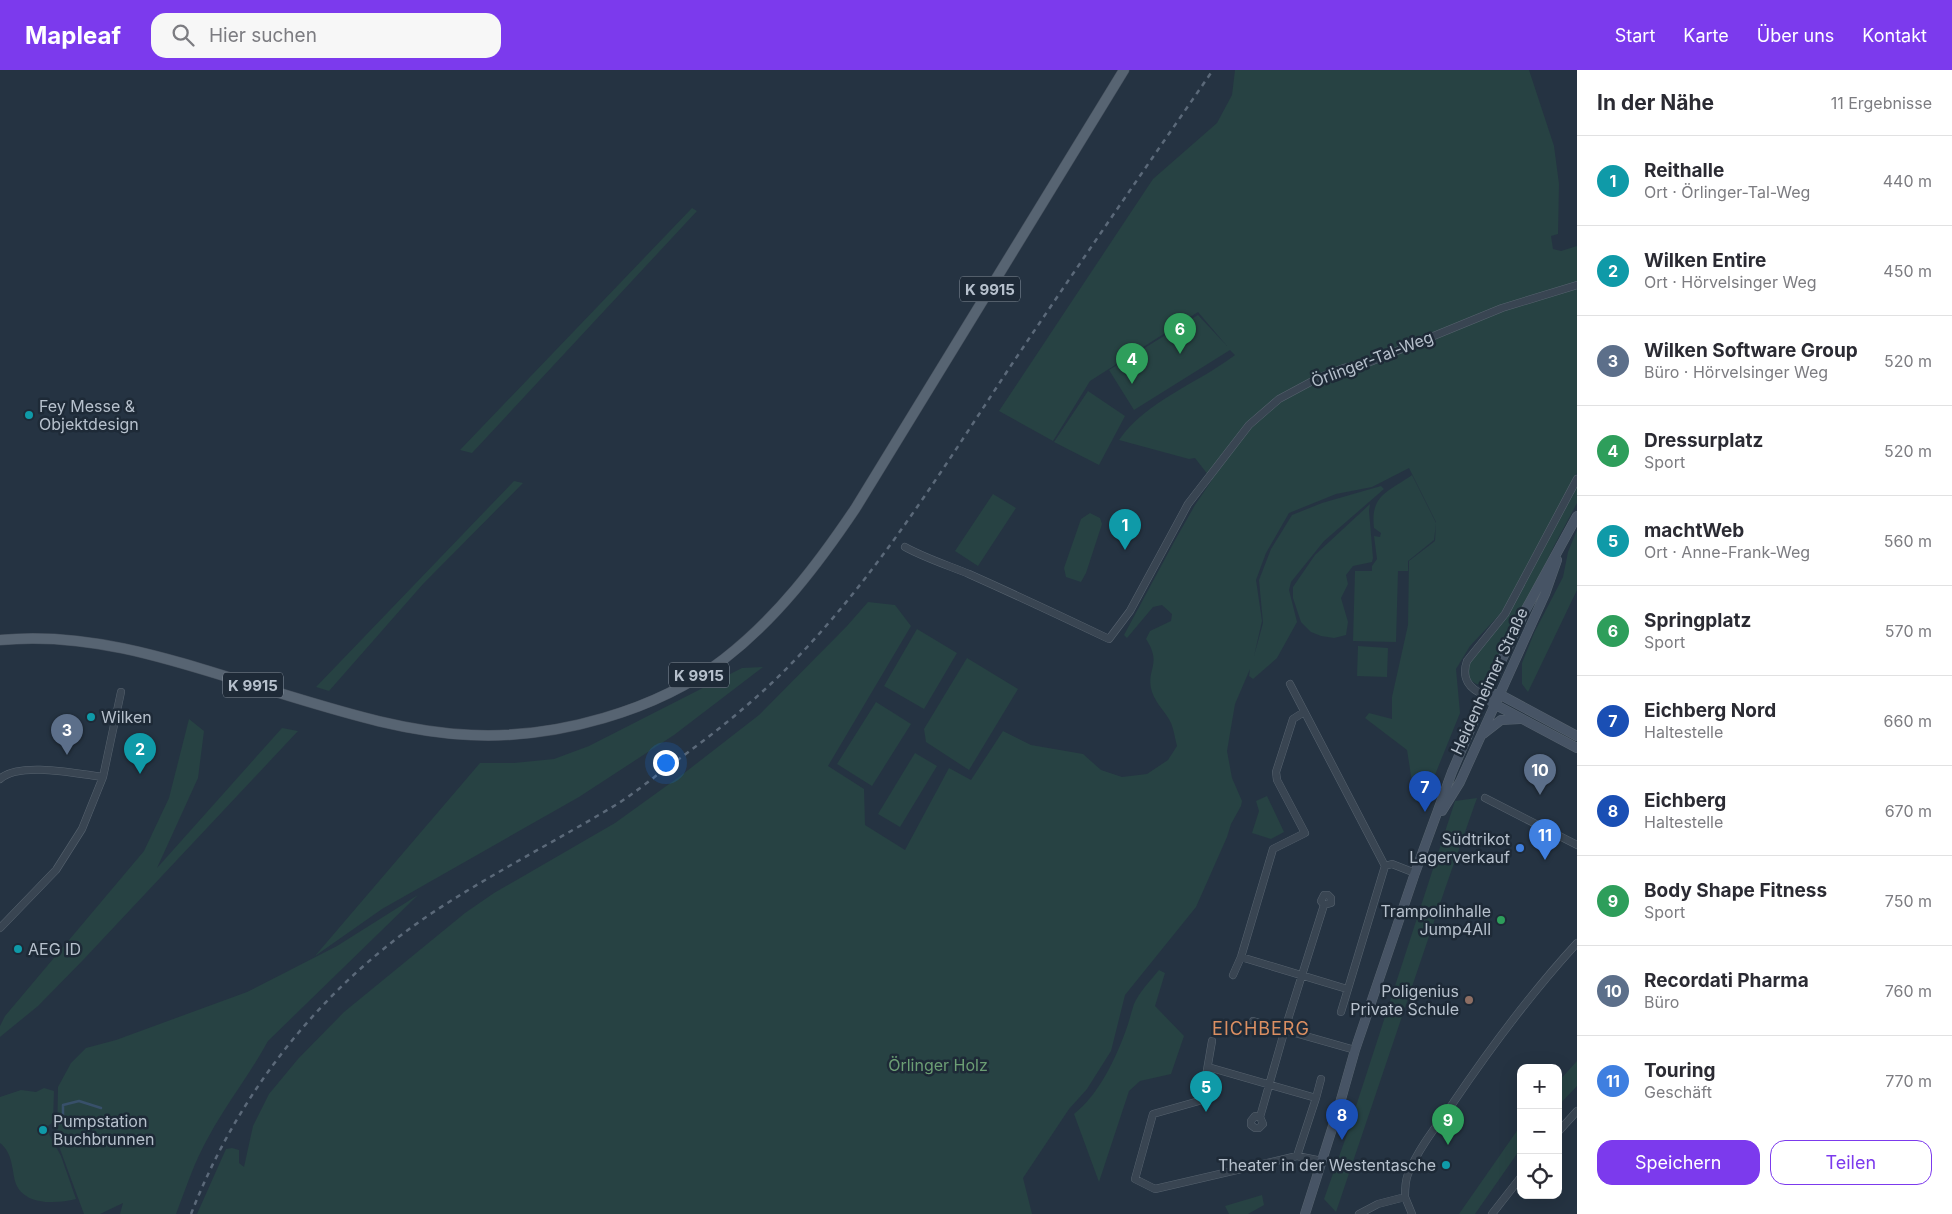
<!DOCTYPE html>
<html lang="de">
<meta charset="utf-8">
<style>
:root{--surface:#fff;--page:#f7f7f7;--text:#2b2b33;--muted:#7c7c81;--line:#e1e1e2;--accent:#7c3aed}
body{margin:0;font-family:Inter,sans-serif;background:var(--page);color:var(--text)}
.controls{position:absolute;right:15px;bottom:15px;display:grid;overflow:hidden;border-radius:10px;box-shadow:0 5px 20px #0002}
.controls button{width:45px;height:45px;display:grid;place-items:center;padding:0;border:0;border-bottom:1px solid var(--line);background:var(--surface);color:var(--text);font:25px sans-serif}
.you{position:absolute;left:665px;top:692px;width:18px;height:18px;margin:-12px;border:4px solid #fff;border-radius:50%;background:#1a73e8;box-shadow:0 0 0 8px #1a73e833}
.badge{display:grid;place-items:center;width:32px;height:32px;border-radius:50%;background:var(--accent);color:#fff;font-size:16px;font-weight:700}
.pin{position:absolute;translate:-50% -41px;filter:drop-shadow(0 1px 2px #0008)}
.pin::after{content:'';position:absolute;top:26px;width:18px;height:15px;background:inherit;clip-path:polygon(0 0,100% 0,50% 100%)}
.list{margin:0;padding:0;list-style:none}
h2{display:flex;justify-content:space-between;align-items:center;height:65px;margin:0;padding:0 20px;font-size:21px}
h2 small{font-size:16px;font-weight:400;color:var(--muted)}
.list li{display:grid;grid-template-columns:32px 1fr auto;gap:15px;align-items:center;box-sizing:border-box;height:90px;padding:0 20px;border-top:1px solid var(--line)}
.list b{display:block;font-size:19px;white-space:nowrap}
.list p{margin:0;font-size:16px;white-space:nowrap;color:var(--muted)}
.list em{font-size:16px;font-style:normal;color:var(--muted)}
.actions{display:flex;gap:10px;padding:15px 20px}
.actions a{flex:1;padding:11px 0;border:1px solid var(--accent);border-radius:15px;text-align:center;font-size:18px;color:var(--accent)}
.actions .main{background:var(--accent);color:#fff}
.icon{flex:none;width:28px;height:28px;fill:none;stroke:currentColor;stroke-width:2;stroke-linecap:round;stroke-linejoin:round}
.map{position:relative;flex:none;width:1577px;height:1144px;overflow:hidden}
header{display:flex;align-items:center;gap:30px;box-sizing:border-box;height:70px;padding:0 25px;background:var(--accent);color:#fff}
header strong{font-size:24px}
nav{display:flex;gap:28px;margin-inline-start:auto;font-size:18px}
.search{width:350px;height:45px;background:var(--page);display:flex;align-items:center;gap:12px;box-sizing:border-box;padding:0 18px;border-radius:15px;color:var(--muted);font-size:19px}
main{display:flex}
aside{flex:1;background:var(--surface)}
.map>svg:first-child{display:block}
.green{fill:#274243}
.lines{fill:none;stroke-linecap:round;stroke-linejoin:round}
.stream{stroke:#38506a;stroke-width:2.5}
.street-casing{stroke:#57636f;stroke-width:8}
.secondary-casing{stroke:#57636f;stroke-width:10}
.primary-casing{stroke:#434e5b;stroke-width:11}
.street{stroke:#394552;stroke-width:7}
.secondary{stroke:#475465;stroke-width:9}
.primary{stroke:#576472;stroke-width:10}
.rail{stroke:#5b6979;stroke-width:2.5;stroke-dasharray:5 5;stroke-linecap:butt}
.culture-dot{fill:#0f9aa8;stroke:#1e2a37;stroke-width:2}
.shop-dot{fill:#3f7fe0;stroke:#1e2a37;stroke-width:2}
.leisure-dot{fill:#2e9e5b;stroke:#1e2a37;stroke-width:2}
.education-dot{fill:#8d6e63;stroke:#1e2a37;stroke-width:2}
.labels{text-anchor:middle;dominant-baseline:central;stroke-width:5;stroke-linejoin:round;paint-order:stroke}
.shield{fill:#1e2a37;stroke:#88939f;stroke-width:1}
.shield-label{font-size:15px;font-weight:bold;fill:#b6c0cc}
.street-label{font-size:16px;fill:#b6c0cc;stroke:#1e2a37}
.poi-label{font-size:16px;fill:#b6c0cc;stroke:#1e2a37;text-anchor:start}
.park-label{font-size:16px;fill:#6c9e74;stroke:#1e2a37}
.neighbourhood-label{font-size:18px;letter-spacing:1px;fill:#db8f62;stroke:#1e2a37}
</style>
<header>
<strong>Mapleaf</strong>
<div class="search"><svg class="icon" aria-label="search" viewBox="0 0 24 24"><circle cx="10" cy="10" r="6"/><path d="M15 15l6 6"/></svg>Hier suchen</div>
<nav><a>Start</a><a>Karte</a><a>Über uns</a><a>Kontakt</a></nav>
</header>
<main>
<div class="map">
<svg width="1577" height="1144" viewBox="0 0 1577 1144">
<rect width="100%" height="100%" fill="#253342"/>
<path class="green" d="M1235,0H1529L1554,76L1559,114L1558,164L1551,166L1553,179L1561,181L1577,176V403L1502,542L1470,576L1456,599L1460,643L1424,732L1415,731L1407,680L1365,648L1369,643L1392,649V627L1408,555L1409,491L1435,471L1436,452L1409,398L1372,417L1336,424L1289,443L1266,483L1256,510L1262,551L1254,586L1263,553L1259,510L1271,479L1292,445L1322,433L1381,416L1384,419L1324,471L1291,512L1289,520L1297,552L1277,588L1253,609L1249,606L1250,599L1235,634L1227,681L1232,708L1242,731L1241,736L1231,754L1227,767L1196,837L1125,925L1111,981L1087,1019L1069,1039L1023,1108L1032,1144H197L226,1079L232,1078L239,1080V1093L244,1097L253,1056L269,1024L298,989L344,942L465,843L494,823L615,753L683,704L759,645L847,556L868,532L895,535L911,556L828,696L864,719L865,755L905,780L949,698L971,710L1003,661L1031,675L1083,684L1101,700L1122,707L1147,704L1168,690L1177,676C1175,669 1174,660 1171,653C1166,642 1156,634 1152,622C1145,599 1163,595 1146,569L1150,561L1171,551L1172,544L1162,535L1153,537L1127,568L1124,565L1174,472L1195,435L1212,410L1195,388L1189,389L1119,370C1147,330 1197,314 1235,285L1230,280L1134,340L1109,300L1198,245L1227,276L1198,242L1090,311L1053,371L999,341L1153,109L1217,53L1232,25Z
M692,138L697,141L472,383L460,380Z
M1088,321L1125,346L1099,395L1054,372Z
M1412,405L1436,453L1434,470L1408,491V501H1398L1396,572L1353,571L1355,501H1372V496L1377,489L1374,466L1380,467L1381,463L1374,458C1370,425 1388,422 1412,405Z
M514,411L523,413L423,514L329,621L316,617Z
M1577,415V433L1554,476L1490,609C1480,622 1464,610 1469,596C1472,587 1481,578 1487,571C1498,558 1508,545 1517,530Z
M993,424L1016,438L978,496L955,481Z
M1370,434L1369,441L1373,488L1372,492L1353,496L1346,505L1348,514L1341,528L1348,552L1346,565L1334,568L1321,566L1311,562L1301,552L1293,528V517L1315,485Z
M1090,443L1100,448L1102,454L1086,503L1081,512L1066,507L1064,498L1081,449Z
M1577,460V520L1528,622L1522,614V593L1534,563L1563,507L1568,482Z
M917,559L957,583L924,639L884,616Z
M1358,576L1388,578L1387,607L1357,606Z
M967,588L1018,619L969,700L926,672L924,659Z
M763,597L674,665L579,727L382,839L315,886L480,693H514L554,689L589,676L742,598Z
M876,632L911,654L872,716L837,694Z
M189,649L204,661L198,708L157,798L282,658L298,661L84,889L38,936L0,967V956L5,946L144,781L169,728Z
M915,683L937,696L900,757L878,744Z
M1267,726L1284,762L1271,769L1252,763L1259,741L1256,731Z
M1477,728L1446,816L1336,1142L1324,1129L1346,1067L1455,731Z
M418,825L268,971C250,1004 227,1033 209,1066C195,1090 186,1118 176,1144H120L123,1133L100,1144H84L57,1071L58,1017L71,993L86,978L116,970L247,922L337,876Z
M1159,900L1165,903L1155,936L1184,966L1171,1004L1140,1011L1129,1021L1099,1112L1074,1044C1099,1024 1115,990 1126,960C1129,952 1131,943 1134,934C1140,921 1150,911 1159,900Z
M1577,991V1016L1558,1036V1012Z
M44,1018L54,1021L53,1052L48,1056L49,1064L61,1086L76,1129C56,1134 22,1136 15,1111C12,1098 12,1082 0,1073V1027L21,1020L36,1022Z
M1521,1055V1078L1475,1144H1459Z
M1262,1125L1264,1135L1248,1144H1229L1225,1136Z"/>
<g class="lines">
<path class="stream" d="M59,1054L63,1048V1035L79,1031L101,1038"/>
<defs>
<path id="street" d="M905,477C925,488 947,495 969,504C1016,525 1063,547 1109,569L1130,541L1188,434L1249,355L1279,329L1318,308L1344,298L1370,292L1502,238L1577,215
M1290,614L1385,796L1341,942
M1485,625C1469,619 1461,608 1467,591L1505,544L1577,409
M0,709C19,691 79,704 103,707
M1485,728L1577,775
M1385,796L1392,794L1415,803
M0,858L56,800L82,759L103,707L121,622
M1241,887L1347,919
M1233,905L1241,887L1273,779L1305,763L1277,710L1276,702L1293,649L1304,642
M1253,951L1355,980
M1212,971L1206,1006L1199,1031L1153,1044L1135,1109L1155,1119L1297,1086L1322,1091
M1208,997L1316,1028L1297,1086
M1316,1028L1321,1009
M1260,1047L1255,1046L1251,1051V1055L1255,1058H1259L1263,1054L1260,1047L1285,959L1324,835L1321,831L1324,825H1328L1331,828V833L1324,835
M1558,1062L1577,1041
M1405,1127L1412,1144
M1359,1144L1378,1134L1405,1127C1405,1119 1405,1111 1408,1104C1418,1079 1437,1055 1453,1033C1491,977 1531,923 1577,873
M1492,1144L1521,1107"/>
<path id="secondary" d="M1495,624H1499L1577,666
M1491,631L1494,634L1577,678
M1483,664L1501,650L1520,649
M1442,741L1460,712L1545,524L1557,490
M1305,1144L1338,1040L1355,980L1415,803L1452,702L1485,625L1525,541L1577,446"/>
<path id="primary" d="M0,570C93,561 179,592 266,619C333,639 401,662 471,665C555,669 657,641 724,589C777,548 818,494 855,439L1124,0"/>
</defs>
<use href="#street" class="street-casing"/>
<use href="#secondary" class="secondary-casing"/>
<use href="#primary" class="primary-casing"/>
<use href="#street" class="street"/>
<use href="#secondary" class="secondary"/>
<use href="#primary" class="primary"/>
<path class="rail" d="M191,1144C239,1021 322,917 432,843C491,804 554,772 614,736C632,725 649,711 665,699C710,667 753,633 791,594C879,504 945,395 1014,291C1079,194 1146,97 1213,0"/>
</g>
<g class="culture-dot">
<circle cx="29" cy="345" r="5"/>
<circle cx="91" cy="647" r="5"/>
<circle cx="18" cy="879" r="5"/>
<circle cx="43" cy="1060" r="5"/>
<circle cx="1446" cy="1095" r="5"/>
</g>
<circle class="shop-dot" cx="1520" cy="778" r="5"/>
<circle class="leisure-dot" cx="1501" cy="850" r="5"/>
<circle class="education-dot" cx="1469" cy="930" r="5"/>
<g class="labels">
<g class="shield">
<rect x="960" y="206.5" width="60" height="25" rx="4"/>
<rect x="669" y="592.5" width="60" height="25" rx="4"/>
<rect x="223" y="602.5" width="60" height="25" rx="4"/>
</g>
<g class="shield-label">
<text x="990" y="219">K 9915</text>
<text x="699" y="605">K 9915</text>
<text x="253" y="615">K 9915</text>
</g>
<g class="street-label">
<text transform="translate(1372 289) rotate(-21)">Örlinger-Tal-Weg</text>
<text transform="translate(1489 611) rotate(-65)">Heidenheimer Straße</text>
</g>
<g class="poi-label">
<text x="39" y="336">Fey Messe &amp;<tspan x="39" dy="18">Objektdesign</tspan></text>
<text x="101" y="647">Wilken</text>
<text x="1510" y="769" text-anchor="end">Südtrikot<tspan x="1510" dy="18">Lagerverkauf</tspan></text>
<text x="1491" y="841" text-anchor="end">Trampolinhalle<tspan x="1491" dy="18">Jump4All</tspan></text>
<text x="28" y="879">AEG ID</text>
<text x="1459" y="921" text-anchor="end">Poligenius<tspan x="1459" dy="18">Private Schule</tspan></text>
<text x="53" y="1051">Pumpstation<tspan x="53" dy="18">Buchbrunnen</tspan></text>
<text x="1436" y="1095" text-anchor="end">Theater in der Westentasche</text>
</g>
<g class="park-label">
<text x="938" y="995">Örlinger Holz</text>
</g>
<g class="neighbourhood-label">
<text x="1261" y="958">EICHBERG</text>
</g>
</g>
</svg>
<div class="controls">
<button>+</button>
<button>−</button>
<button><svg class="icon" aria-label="locate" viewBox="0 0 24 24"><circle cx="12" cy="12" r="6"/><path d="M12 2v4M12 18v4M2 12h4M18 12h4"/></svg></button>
</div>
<div class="you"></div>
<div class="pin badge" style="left:1125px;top:480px;background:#0f9aa8">1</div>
<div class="pin badge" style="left:140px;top:704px;background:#0f9aa8">2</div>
<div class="pin badge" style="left:67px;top:685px;background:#5c6f8a">3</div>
<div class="pin badge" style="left:1132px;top:314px;background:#2e9e5b">4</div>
<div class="pin badge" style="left:1206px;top:1042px;background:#0f9aa8">5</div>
<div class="pin badge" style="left:1180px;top:284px;background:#2e9e5b">6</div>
<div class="pin badge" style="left:1425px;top:742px;background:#1a4fb4">7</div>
<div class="pin badge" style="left:1342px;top:1070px;background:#1a4fb4">8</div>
<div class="pin badge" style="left:1448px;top:1075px;background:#2e9e5b">9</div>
<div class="pin badge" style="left:1540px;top:725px;background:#5c6f8a">10</div>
<div class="pin badge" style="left:1545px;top:790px;background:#3f7fe0">11</div>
</div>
<aside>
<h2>In der Nähe<small>11 Ergebnisse</small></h2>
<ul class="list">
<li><span class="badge" style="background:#0f9aa8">1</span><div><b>Reithalle</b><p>Ort · Örlinger-Tal-Weg</p></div><em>440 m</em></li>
<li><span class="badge" style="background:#0f9aa8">2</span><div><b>Wilken Entire</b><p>Ort · Hörvelsinger Weg</p></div><em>450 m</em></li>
<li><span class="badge" style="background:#5c6f8a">3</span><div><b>Wilken Software Group</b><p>Büro · Hörvelsinger Weg</p></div><em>520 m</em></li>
<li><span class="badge" style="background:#2e9e5b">4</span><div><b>Dressurplatz</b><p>Sport</p></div><em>520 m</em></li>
<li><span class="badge" style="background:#0f9aa8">5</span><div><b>machtWeb</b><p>Ort · Anne-Frank-Weg</p></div><em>560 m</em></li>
<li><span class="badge" style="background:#2e9e5b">6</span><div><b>Springplatz</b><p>Sport</p></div><em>570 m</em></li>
<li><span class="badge" style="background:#1a4fb4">7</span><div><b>Eichberg Nord</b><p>Haltestelle</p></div><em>660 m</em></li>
<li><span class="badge" style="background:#1a4fb4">8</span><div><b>Eichberg</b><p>Haltestelle</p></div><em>670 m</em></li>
<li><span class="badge" style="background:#2e9e5b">9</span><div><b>Body Shape Fitness</b><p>Sport</p></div><em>750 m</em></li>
<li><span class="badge" style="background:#5c6f8a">10</span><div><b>Recordati Pharma</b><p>Büro</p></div><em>760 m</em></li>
<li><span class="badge" style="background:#3f7fe0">11</span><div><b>Touring</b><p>Geschäft</p></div><em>770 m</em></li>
</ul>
<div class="actions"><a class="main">Speichern</a><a>Teilen</a></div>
</aside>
</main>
